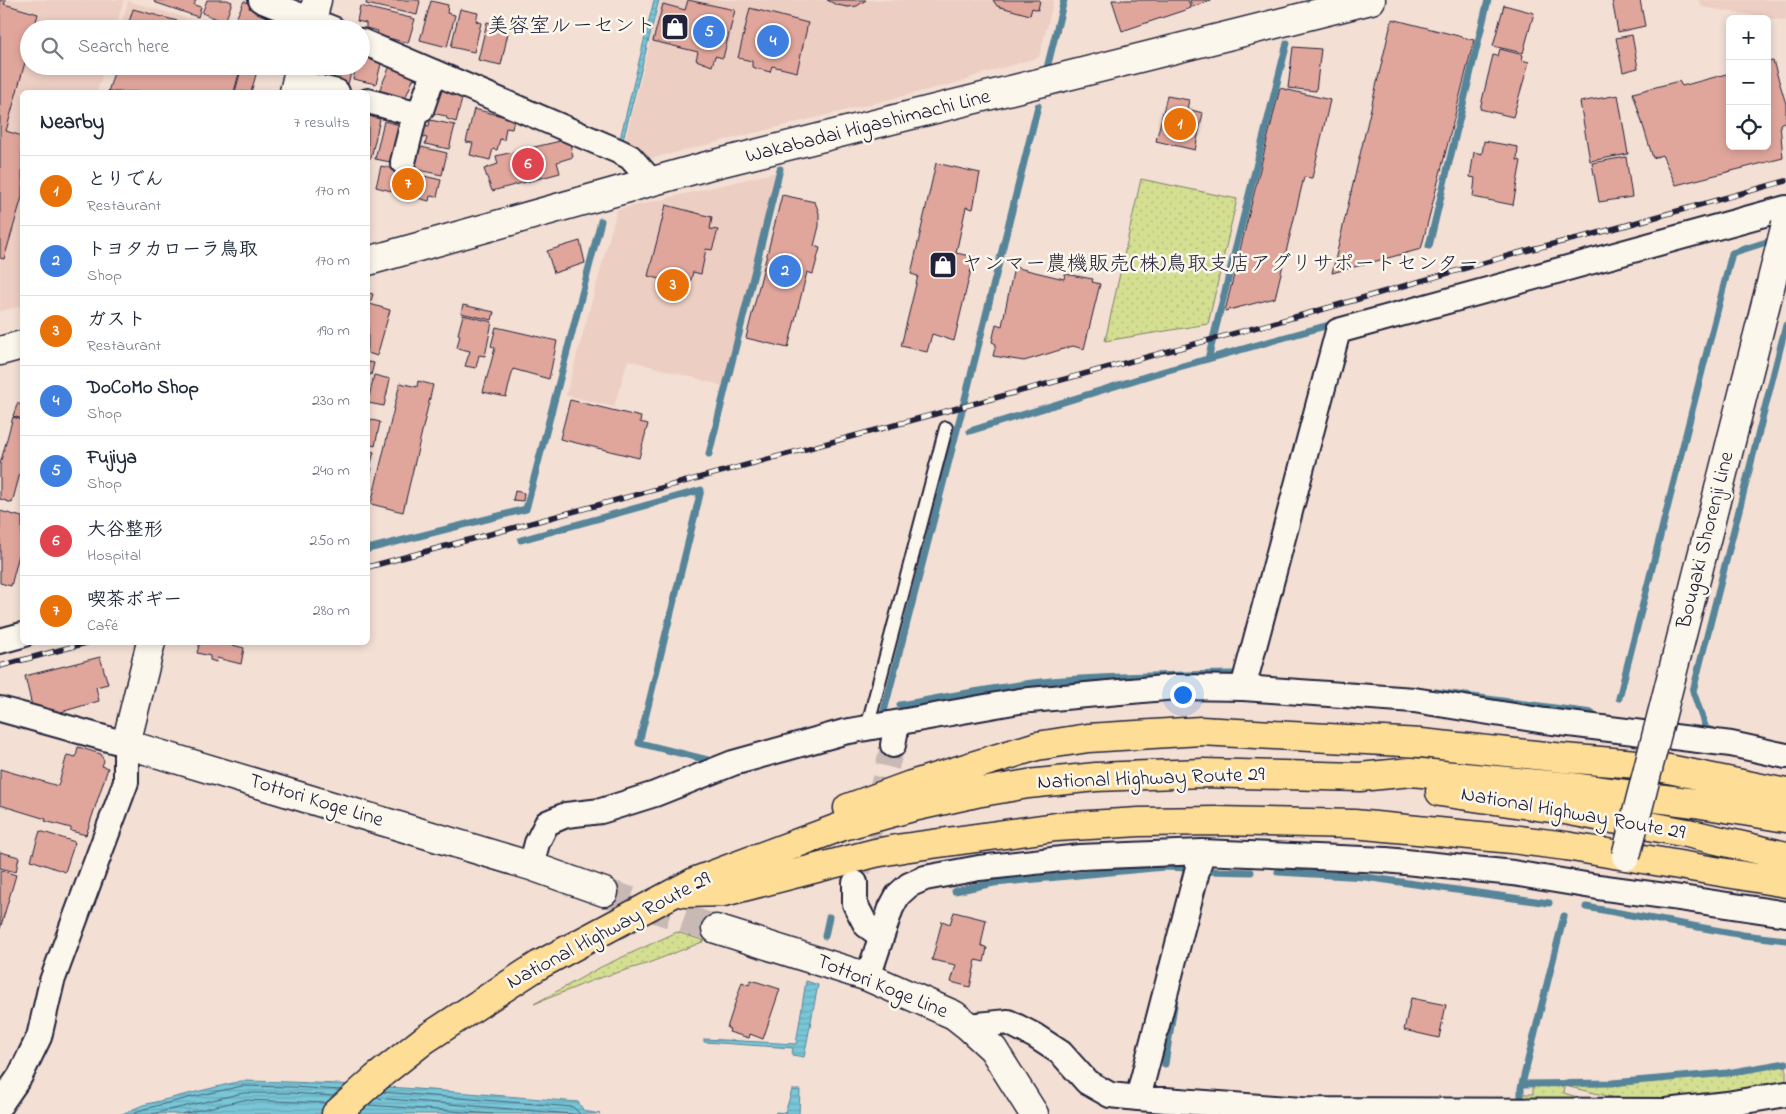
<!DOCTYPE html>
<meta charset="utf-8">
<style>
:root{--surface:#fff;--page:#f6f6f7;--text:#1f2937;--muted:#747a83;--line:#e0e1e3;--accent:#7c3aed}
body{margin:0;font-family:"Indie Flower","Klee One",sans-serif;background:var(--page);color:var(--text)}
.controls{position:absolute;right:15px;top:15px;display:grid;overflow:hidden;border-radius:8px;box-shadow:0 2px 8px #0003}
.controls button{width:45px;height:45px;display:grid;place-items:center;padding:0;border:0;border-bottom:1px solid var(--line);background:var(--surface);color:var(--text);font:25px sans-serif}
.you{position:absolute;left:1182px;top:694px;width:18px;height:18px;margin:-12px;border:4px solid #fff;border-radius:50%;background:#1a73e8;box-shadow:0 0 0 8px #1a73e833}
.badge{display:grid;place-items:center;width:32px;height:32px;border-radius:50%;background:var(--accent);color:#fff;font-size:16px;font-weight:700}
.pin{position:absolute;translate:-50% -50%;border:2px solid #fff;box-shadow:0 1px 5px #0006}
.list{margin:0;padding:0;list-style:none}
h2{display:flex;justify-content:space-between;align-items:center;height:65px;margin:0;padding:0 20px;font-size:21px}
h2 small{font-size:16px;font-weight:400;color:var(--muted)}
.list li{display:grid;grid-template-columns:32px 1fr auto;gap:15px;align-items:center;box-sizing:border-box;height:70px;padding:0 20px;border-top:1px solid var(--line)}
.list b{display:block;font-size:19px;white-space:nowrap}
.list p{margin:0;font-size:16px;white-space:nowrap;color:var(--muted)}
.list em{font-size:16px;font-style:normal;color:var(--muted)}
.icon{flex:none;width:28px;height:28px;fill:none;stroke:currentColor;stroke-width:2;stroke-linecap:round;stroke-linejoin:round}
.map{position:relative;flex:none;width:1786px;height:1114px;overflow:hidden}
.search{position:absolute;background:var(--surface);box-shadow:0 2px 8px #0003;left:20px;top:20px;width:350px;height:55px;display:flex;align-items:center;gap:12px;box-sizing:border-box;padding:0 18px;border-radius:28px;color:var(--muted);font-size:19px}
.panel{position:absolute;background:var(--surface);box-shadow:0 2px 8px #0003;left:20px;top:90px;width:350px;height:555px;border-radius:8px}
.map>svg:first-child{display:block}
.built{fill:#edcec3}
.grass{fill:url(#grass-dots);stroke:#7b8066}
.water{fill:url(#water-rules);stroke:#568499}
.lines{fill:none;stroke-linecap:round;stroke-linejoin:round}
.shore{stroke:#456479;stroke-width:1}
.stream{stroke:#568499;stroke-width:7}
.building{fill:#e0a69c;stroke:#22223b}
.minor-tunnel{stroke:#c9b9b5;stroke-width:24;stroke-dasharray:24 12;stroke-linecap:butt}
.secondary-tunnel{stroke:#c9b9b5;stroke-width:28;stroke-dasharray:28 14;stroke-linecap:butt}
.service-casing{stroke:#22223b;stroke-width:16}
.minor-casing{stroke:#22223b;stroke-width:28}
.secondary-casing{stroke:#22223b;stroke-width:31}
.trunk-casing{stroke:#22223b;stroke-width:31}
.service{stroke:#fbf7ec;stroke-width:12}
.minor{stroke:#fbf7ec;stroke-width:24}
.secondary{stroke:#fbf7ec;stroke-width:28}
.trunk{stroke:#fedd96;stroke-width:28}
.rail-casing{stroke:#22223b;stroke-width:5.5}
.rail{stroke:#fbf7ec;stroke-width:4;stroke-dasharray:11;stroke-linecap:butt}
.secondary-bridge-casing{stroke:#22223b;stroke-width:31;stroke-linecap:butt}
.secondary-bridge{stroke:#fbf7ec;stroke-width:28}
.labels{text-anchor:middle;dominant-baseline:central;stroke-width:5;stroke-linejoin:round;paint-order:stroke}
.poi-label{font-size:21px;fill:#22223b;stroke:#fbf7ec;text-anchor:end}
.street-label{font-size:21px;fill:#22223b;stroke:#fbf7ec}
</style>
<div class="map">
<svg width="1786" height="1114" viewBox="0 0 1786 1114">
<defs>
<pattern id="grass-dots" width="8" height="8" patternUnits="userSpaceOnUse" patternTransform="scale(1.25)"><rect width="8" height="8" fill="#d4df92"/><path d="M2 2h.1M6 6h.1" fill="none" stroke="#b6bf7f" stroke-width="1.8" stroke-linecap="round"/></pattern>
<pattern id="water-rules" width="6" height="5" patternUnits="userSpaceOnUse" patternTransform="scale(1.25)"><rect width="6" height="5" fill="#79c6d7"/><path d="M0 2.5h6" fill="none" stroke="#68aab9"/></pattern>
</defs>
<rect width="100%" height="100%" fill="#f3dfd4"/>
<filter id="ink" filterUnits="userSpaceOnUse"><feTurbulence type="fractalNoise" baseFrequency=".02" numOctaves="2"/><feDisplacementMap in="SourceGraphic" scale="10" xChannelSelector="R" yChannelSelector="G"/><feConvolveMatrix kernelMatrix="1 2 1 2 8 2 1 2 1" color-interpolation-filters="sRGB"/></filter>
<g filter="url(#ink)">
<path class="built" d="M0,0H124L115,29H29V66H105L97,92H22V306L0,311Z
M661,0H1054L1039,57L971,77L968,80L649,159L623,148Z
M1698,0H1786V21L1702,7Z
M128,1L224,29H120Z
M777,172L724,386L628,360L614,407L566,395L617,210Z"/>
<path class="grass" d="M1141,179L1237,199L1208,324L1105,341Z
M677,932L705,941L646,964L596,979L534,1004L601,967Z
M1786,1064V1085L1633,1102L1565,1086L1564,1093L1609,1107L1522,1106V1094H1533V1085L1615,1084L1727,1075Z"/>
<path class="water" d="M654,0H659L621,148L618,147Z
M806,981L818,985L804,1057L792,1055L793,1048L704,1042V1039L796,1044Z
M241,1081C354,1082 466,1093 578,1102L584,1111L600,1114H122L143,1105Z
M792,1090H800L799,1114H775L776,1112L785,1113Z"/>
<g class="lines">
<path class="shore" d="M382,1092L573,1107L580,1114
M376,1098L572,1114
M368,1105L493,1114
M134,1114L144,1109L192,1097L242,1086L291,1087L341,1090
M152,1114L243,1093H291L334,1096
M182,1114L243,1100L326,1103"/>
<path class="stream" d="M1047,68L1064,0
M1429,246L1488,0
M1208,359L1287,43
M970,431L1154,374L1336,323
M709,454L780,169
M521,540L701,490L639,743L712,761L718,759
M368,549L526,509L601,221
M1436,692L1592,713
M1619,698L1732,253L1776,239
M900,705C950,696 1000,686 1051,681C1112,676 1174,675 1235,674
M884,711L967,391L1038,106
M1714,731L1706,729L1693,691L1786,325
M1278,872L1365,877L1549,903
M1205,877L1208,871L1251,872
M955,891L994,883L1164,867L1189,868
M1586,907L1743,935L1786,940
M825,936L829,917
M1165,1064L1175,999
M1522,1084L1612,1083L1727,1073L1786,1063
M1521,1108V1088L1564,916"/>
</g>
<path class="building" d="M0,0H6L4,4L38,14L34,29H29V48L6,131L22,136V197L4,259L0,258Z
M155,0H196L194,5L201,7L198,17L154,2Z
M207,0H227L232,2L225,22L202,13Z
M367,0H418L420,1L417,15L366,4Z
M688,0L735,10L723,58L715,56L712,66L696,60L698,52L653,41L663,4L685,10Z
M827,0H866L857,6L848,7L837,5Z
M993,0H1040L1038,10L1032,8L1030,15L997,6Z
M1112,0H1188L1191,8L1122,31Z
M1190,0H1212L1192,7Z
M1612,0H1640L1645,26L1618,32Z
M244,1L251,5L249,8L266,16L260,29H252L235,21Z
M431,1L448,5L447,13L455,15L447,47L420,40Z
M1504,5L1534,13L1523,53L1493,46Z
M360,6L415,19L408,43L377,35L378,31L366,28V23L357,21Z
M750,8L808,23L797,72L772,66L770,72L752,67V61L738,58Z
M133,9L207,29H127Z
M460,9L478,13L476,21L481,23L474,52L451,47Z
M1392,19L1474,40L1421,249L1332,273Z
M487,22L509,28L501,65L478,60Z
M1632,35L1638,68L1623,72L1616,38Z
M1293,47L1321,49L1316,91L1288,88Z
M1500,49L1523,55L1522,60L1529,62L1513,117L1480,109L1493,55L1498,56Z
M361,55L382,60L376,84L353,79L356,66H361Z
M1773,61L1786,104V121L1780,124L1783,158L1676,185L1662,155L1653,158L1633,93L1679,81L1682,86L1730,73V146H1767V62Z
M116,66H241L234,92H108Z
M242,66L258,68L251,92H235Z
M328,66H353L348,84L333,80L334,73L327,71Z
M390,66L415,75L404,101L379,91Z
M1280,88L1330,100L1312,178L1304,177L1275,298L1225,311Z
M441,90L463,95L456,122L447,119L446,116L432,113L436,99L438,100Z
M1618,95L1628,154L1590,161L1580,102Z
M1167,96L1189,100L1187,109L1203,113L1195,150L1156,141Z
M474,109L514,119L512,129L506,128L504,140L500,139L497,150L493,149L490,160L470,155L473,143L466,142Z
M368,116L380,119L371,158L368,157Z
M430,120L455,125L449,149L425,144L427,138L420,136L422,125L429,126Z
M384,121L404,126L396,163L375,159Z
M569,139L573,157L557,162L560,173L492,191L484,169L498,164L496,156Z
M1484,141L1518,147L1517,160L1521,161L1513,205L1473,197L1475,178L1470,177L1474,152L1482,154Z
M417,146L447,153L442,175L409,168Z
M1626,157L1632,197L1599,202L1592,163Z
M936,163L980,173L973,209L966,207L956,253L974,257L954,341L932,334L927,352L901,346L918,276L911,274Z
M381,166L441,180L437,197L430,196L429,201L376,187Z
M782,195L815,202L819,213V226L814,246L820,248L813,274L807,272L788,348L746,338Z
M666,205L712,217L710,229L718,230L712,250L706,249L701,274L693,272L689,286L648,276Z
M580,241L585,263L554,273L547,251Z
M1014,267L1064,279L1065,274L1093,279L1092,282L1100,284L1084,349L1073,346L1024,361L993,356L996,344L992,342L996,324L1002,326Z
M368,293L373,294L370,304L390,310L377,356L368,353Z
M463,305L494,312L492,320L461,313Z
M463,315L492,322L485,356L479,355L476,368L465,366L470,351L457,348L460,335L458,334Z
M496,327L557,341L549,379L513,369L506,397L483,392L495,348L491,346Z
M368,362L374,363L371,375L368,374Z
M374,375L390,379L384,406L368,403V397H369Z
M418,381L433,385L403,512L371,504L400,383L417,387Z
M570,400L641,417L640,422L648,424L639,458L560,439Z
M18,402L22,408V419L13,416Z
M13,417L22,420V466L12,503L0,499V464Z
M368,419L380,422L375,446L368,444Z
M368,450L374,452L370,467L372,468L368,486Z
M515,491L524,493L523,501L513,500Z
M0,511L22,517V543L11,586L0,583Z
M200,642H221L244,648L241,664L217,658L216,662L210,660V656L197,653Z
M100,657L108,684L96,687L99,701L61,712V715L32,706L25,676Z
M78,747L101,754L104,761L102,766L108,768L86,835L71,831V828L45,821L46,819L0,805V769L58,786L67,755L76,757Z
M40,831L75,842L65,872L31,860Z
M0,852L19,857L16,872L0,868Z
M0,870L16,875L0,929Z
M954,912L986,920L981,945L987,948L984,962L976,960L970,987L951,982L956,965L932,960L942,921L950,924Z
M751,980L780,989L763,1039L750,1034L749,1038L729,1032L730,1029L727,1028L742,982L749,985Z
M1411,998L1446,1005L1439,1038L1404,1030Z"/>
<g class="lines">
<path class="minor-tunnel" d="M859,871L893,745"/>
<path class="secondary-tunnel" d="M604,892L716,929"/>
<defs>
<path id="service" d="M867,728L946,428"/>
<path id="minor" d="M261,0L333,29
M361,41L618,151L630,157L652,182
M296,82L337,92
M368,101L415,114L421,110L434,72
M403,162L415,114
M0,641L22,635
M1243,688L1338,331L1786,208
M0,709L126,744V782L52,981L39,1037L20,1076L0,1105
M893,745L897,723
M531,866L537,843L547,823L566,815L601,811L655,794L733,763L844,732L1019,701L1176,687L1243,688L1414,700L1545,721L1731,744L1786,756
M855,883V904L866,925L881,936
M868,977L891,908L898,895L909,885L925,878L979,868L1080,857L1202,852L1386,860L1513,873L1598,887L1680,898L1786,914
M968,1026L1008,1022L1035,1036L1061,1053L1087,1082L1110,1095L1138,1098L1302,1110L1666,1111L1727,1104L1786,1094
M1138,1098L1202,852"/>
<path id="secondary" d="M310,29L317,0
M294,92L300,66
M368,261L707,166L1371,0
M0,351L22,345
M151,642L126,744L531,866L604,892
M716,929L868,977L954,1015L968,1026L993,1049L1034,1114"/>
<path id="trunk" d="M1440,792L1565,810L1687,833L1786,856
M848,808L911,785L1037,746L1088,738L1201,731L1421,743L1564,758L1649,765L1786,793
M685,893L724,892L875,853L903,848L1056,827L1139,822L1216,821L1354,824L1512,839L1566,846L1786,883
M336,1114L376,1078L424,1040L485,1000L539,965L696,881L843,826L913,807L976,793L1028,784L1096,777L1203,773L1360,777L1411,772L1571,787L1695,803L1786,818"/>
</defs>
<use href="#service" class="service-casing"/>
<use href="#minor" class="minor-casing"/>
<use href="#secondary" class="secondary-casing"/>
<use href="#trunk" class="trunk-casing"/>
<use href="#service" class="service"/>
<use href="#minor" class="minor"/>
<use href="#secondary" class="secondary"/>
<use href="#trunk" class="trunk"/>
<defs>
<path id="rail" d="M368,567L1317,311L1532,249L1591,235L1786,181
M0,666L90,642"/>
</defs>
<use href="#rail" class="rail-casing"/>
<use href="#rail" class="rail"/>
<defs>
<path id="secondary-bridge" d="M1626,856L1786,224"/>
</defs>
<use href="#secondary-bridge" class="secondary-bridge-casing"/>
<use href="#secondary-bridge" class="secondary-bridge"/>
</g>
</g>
<defs>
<symbol id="shop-square" viewBox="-11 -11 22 22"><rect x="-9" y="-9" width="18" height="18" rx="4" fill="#22223b" stroke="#fbf7ec"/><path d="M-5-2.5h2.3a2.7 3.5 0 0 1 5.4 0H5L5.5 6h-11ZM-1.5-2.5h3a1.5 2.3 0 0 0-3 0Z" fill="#fff"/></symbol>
</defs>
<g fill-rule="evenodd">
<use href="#shop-square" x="659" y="11" width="32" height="32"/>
<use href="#shop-square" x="927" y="249" width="32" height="32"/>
</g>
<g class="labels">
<g class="poi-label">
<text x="656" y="27">美容室ルーセント</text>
<text x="962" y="265" text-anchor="start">ヤンマー農機販売(株)鳥取支店アグリサポートセンター</text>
</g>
<g class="street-label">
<text transform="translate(868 127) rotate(-14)">Wakabadai Higashimachi Line</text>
<text transform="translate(1706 540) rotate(-76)">Bougaki Shorenji Line</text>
<text transform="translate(1151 779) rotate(-2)">National Highway Route 29</text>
<text transform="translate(316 801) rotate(17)">Tottori Koge Line</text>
<text transform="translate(1573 814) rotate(10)">National Highway Route 29</text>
<text transform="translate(609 931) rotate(-28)">National Highway Route 29</text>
<text transform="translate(882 987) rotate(22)">Tottori Koge Line</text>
</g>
</g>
</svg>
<div class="controls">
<button>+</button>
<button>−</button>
<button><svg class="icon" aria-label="locate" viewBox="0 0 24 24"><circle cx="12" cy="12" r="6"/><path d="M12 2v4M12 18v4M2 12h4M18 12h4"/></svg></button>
</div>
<div class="you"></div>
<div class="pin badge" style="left:1180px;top:124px;background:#e8710a">1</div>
<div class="pin badge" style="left:785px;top:271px;background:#3f7fe0">2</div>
<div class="pin badge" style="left:673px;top:285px;background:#e8710a">3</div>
<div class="pin badge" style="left:773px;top:41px;background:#3f7fe0">4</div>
<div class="pin badge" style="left:709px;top:32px;background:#3f7fe0">5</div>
<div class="pin badge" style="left:528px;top:164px;background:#e0444e">6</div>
<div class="pin badge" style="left:408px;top:184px;background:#e8710a">7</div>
<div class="search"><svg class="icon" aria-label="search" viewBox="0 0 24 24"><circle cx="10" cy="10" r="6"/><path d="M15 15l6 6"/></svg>Search here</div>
<section class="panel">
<h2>Nearby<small>7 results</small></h2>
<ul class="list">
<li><span class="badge" style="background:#e8710a">1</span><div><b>とりでん</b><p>Restaurant</p></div><em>170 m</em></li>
<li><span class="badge" style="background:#3f7fe0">2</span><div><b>トヨタカローラ鳥取</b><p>Shop</p></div><em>170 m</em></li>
<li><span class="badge" style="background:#e8710a">3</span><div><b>ガスト</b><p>Restaurant</p></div><em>190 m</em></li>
<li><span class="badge" style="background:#3f7fe0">4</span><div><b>DoCoMo Shop</b><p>Shop</p></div><em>230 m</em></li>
<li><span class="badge" style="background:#3f7fe0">5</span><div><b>Fujiya</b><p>Shop</p></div><em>240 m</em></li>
<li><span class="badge" style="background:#e0444e">6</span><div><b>大谷整形</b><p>Hospital</p></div><em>250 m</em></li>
<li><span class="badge" style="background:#e8710a">7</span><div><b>喫茶ボギー</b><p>Café</p></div><em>280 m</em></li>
</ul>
</section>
</div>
